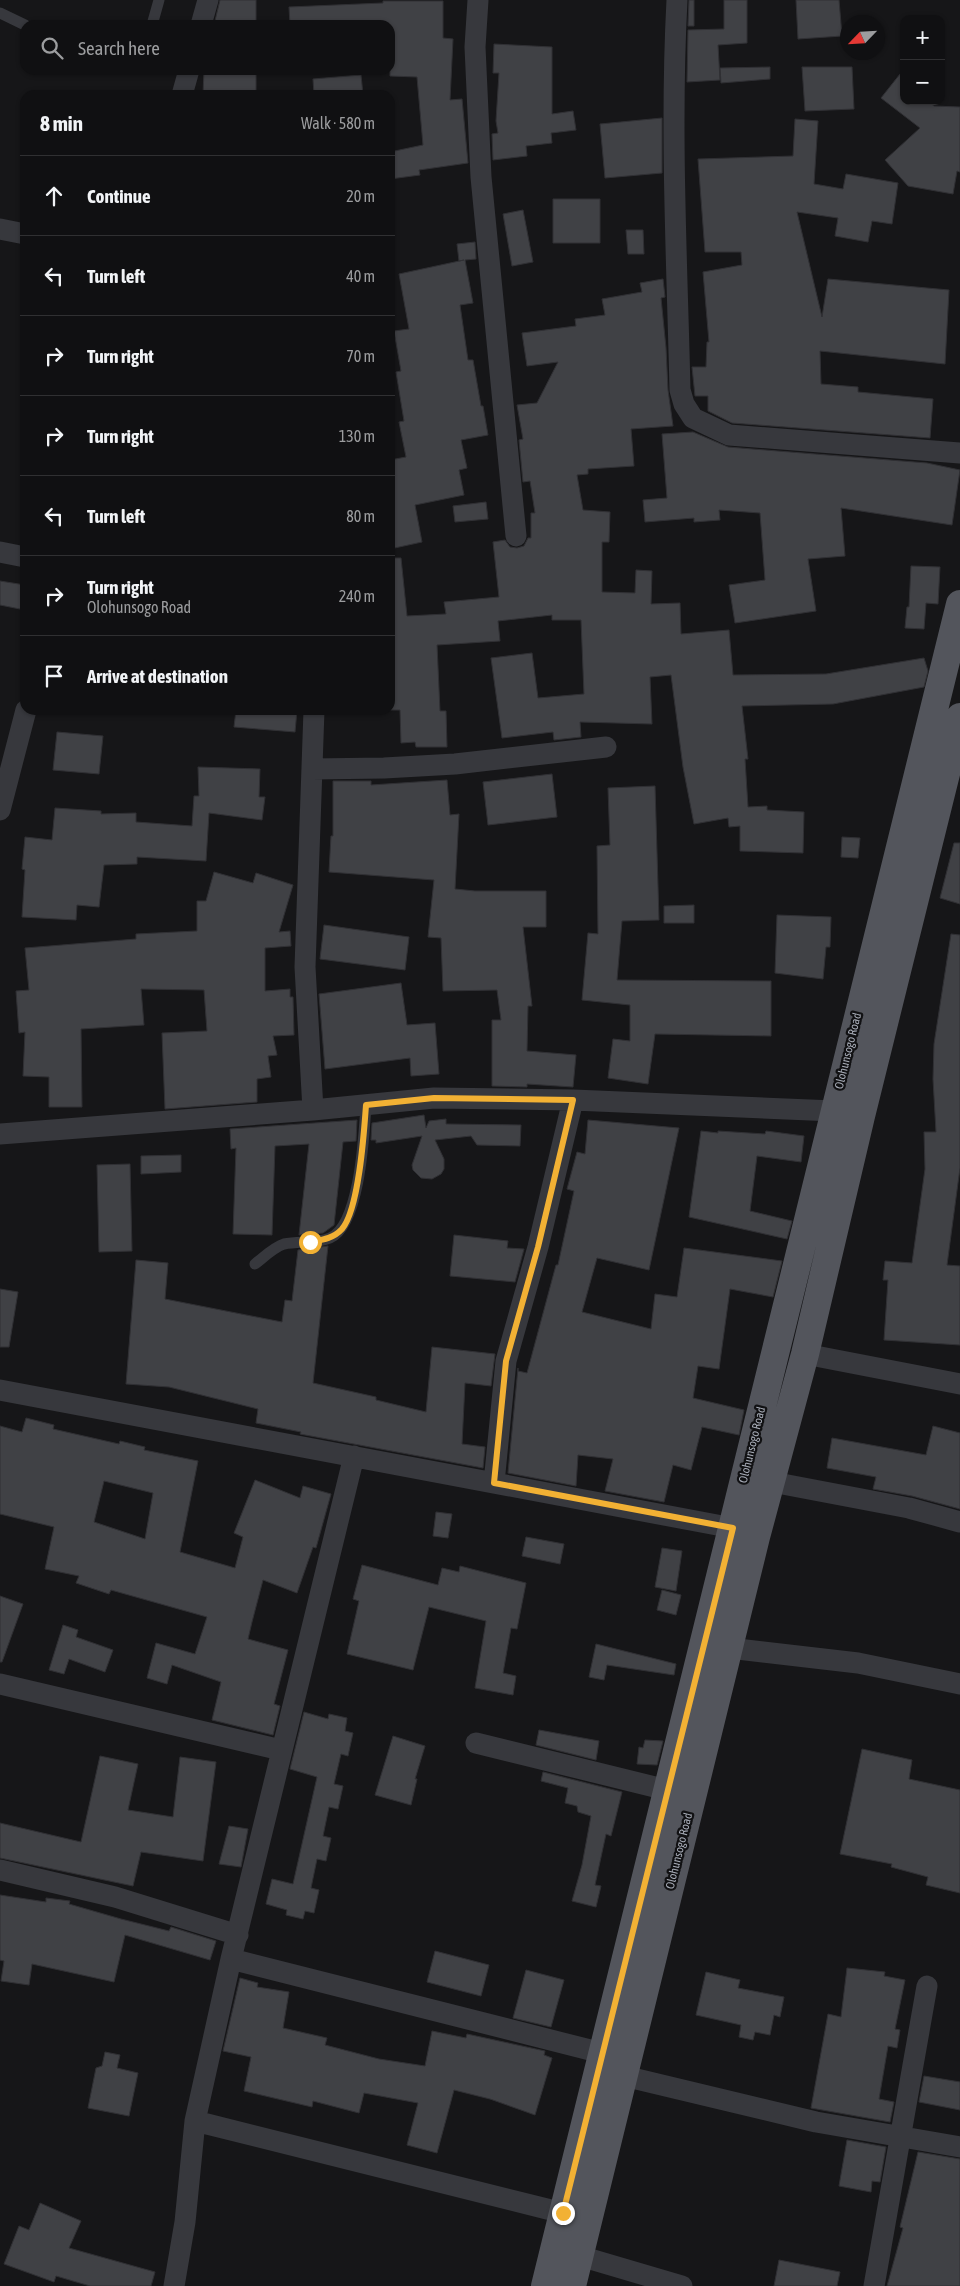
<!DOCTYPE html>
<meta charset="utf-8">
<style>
:root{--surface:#101012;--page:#1e1e20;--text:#f1f3f6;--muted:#9c9d9f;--line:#303032}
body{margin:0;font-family:"Asap Condensed",sans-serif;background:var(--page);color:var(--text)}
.controls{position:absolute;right:15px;top:15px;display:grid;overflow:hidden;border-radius:10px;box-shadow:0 1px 4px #0004}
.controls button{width:45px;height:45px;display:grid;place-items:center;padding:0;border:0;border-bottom:1px solid var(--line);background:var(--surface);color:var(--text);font:25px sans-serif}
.compass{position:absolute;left:840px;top:15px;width:45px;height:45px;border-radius:50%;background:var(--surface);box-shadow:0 1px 4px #0004;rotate:245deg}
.stop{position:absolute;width:15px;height:15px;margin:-11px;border:4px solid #f2b134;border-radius:50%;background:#fff}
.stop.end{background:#f2b134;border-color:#fff;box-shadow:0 1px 5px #0008}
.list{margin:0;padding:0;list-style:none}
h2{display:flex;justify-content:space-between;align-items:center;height:65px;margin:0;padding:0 20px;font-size:21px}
h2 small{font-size:16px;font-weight:400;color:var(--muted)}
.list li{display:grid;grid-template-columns:32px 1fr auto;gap:15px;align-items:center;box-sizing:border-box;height:80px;padding:0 20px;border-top:1px solid var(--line)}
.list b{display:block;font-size:19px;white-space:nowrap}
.list p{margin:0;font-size:16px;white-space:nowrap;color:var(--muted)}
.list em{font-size:16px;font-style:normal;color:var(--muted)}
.icon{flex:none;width:28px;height:28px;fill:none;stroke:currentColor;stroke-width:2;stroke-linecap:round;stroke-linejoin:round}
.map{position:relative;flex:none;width:960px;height:2286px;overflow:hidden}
.search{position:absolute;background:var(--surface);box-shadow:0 1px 4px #0004;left:20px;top:20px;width:375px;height:55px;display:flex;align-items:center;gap:12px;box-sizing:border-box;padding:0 18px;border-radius:15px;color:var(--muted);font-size:19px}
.panel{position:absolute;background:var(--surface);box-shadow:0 1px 4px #0004;left:20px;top:90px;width:375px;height:625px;border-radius:15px}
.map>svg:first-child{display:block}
.building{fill:#404145;stroke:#303034;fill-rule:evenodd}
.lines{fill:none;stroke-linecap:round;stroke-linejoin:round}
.service{stroke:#37383d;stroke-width:11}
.minor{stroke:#37383d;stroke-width:21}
.primary{stroke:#53555c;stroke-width:28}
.route{stroke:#f2b134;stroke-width:6}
.labels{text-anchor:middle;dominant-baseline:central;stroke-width:4.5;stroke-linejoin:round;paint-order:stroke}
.street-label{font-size:12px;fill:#a8adb8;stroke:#111113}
</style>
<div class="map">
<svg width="960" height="2286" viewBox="0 0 960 2286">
<rect width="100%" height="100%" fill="#161618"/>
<path class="building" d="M220,0H256V25H214Z
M689,0H694V26H688Z
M724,0H747V43L718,45L720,80L687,82L688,30L724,29Z
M796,0H839L842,36L798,39Z
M383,1H443V38L453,39L450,100L462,99L468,163L419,170L420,175L390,179V152L423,145L417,77L390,76V25H290L289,7L383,3Z
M494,44L552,47V114L573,111L576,130L551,133L552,143L526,146L527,156L493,160L492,134L498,133L496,121L499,73H493Z
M770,67V79L721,83L720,68Z
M802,67H852L854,109L805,111Z
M904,69V101H928L934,106L960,107V172L957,171L953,194L908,186L885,160L920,128L881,98Z
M204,70H256V95H203Z
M361,75L363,95H314L313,79Z
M662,118V173L605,178L600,124Z
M795,119L818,121L814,184L843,189L846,174L898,183L892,224L872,221L868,242L835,236L838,218L797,212L822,317L828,279L949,290L945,364L820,351L821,384L858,387V392L933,399L930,438L732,423L708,411V396H695L692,367H706L707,342H709L703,272L742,265L741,252H705L698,159L793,156Z
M553,199H600V243H553Z
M523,210L533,262L512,266L503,214Z
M626,230H643L644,254H628Z
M475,242L476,259L465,260L473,303L460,305L468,360H473L481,406H483L488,435L461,440L467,468L459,470L464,495L415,505L422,542L390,549V460L406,457L399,422L404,421L396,372L401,371L394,331L409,329L399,274L464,260L459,261L457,244Z
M663,279L665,297L661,298L666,348L668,390L673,426L631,429L634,466L588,469V474L577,475L583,510L610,512L609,542H602V592L635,593L636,570L652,571L651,604L680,603L681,634L729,630L733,675L826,674L924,658L928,671L924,687L833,704L742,706L748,759H745L748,807L767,806V810L804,812L803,853L740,851V826L729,827L728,818L694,824L683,767L671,675L650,677L652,724L580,722L581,737L554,740L553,732L502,738L491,658L532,653L538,698L584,694L581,620H552V615L498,621L500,641L437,645L440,711H446L447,747H416L415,742L401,743L400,710H390V558H401L407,616L446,614L444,602L499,597L493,542L505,540L510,547L517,548L524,546L528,538H531V513H535L530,481L523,482L519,440L523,439L517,405L537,403L558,362L527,366L522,333L576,326L575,319L605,315L602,299L642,292L640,283Z
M693,432L728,447L927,463L960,470L952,525L841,508L845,556L808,559L816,611L735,623L729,585L765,580L760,513L719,510L720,520L694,522V518L645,522L643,500L667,498L662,434Z
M486,502L488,519L455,522L453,506Z
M911,566L940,567L938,604L926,603L924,629L905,628L907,607H909Z
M0,581L25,585V610L0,605Z
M236,710H297L295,732L234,727Z
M57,732L103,736L99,774L53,770Z
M198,767L260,769L259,797H265L262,820L209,813L206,861L137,857V864L104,865L99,907L77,905L76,920L22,917L25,870L22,869L25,837L52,840L55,808L101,811V814L136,813V822L192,826L194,796H199Z
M552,774L557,817L488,825L483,782Z
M447,780L450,815L459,814L455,889L475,891H546V927H523L532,1006H528L527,1051L576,1055L573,1087L527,1084V1087L492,1086V1020H501L497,990L443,991L441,938L428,937L434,880L329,872L331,836H333V781H371V785Z
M655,786L659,920L622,921L617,980L771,981V1036L655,1034L648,1084L608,1078L613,1039L630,1041V1005L582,1000L588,933L598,934L597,846L610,845L608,788Z
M842,837L860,838L858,858L841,857Z
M954,843H960V904L940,898Z
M214,872L253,883L256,873L293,885L279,932L290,931L291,946L265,948V991L290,989V997H293L294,1035L273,1036L277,1055L268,1056L271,1077L257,1079V1102L165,1109L162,1033L207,1031L204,990L141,989L144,1025L81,1029L82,1107H49V1077L23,1076L25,1032L19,1033L16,991L29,990L25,948L136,939V934L197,931V901H206Z
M694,905V923H664V906Z
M777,915L831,917L830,947H826L823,979L775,973Z
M324,925L409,937L405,970L320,959Z
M951,934L960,935V1168L947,1265L960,1266V1345L884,1340L888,1280H883L885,1261L912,1263L925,1169L924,1132H936L933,1079L934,1044Z
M401,983L407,1025L435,1023L439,1074L411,1076L410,1058L325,1069L319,994Z
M424,1115L426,1128L429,1121L446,1119V1124L521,1125L520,1146L477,1145L471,1136L435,1140L444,1159V1169L441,1174L432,1179L421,1178L413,1170L412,1165L422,1136L376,1143V1140H371L372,1123Z
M357,1120L356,1141L343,1142L334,1225L323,1233L299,1235L309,1144L275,1146L272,1235L233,1234L236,1148L231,1149L230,1129Z
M588,1120L679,1128L649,1270L597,1258L582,1312L651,1329L655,1294L677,1297L684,1248L782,1261L773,1297L730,1289L719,1369L698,1366L693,1398L744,1410L739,1435L702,1427L691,1470L673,1465L664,1502L605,1491L613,1459L578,1455L576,1486L508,1473L518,1368V1371L527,1373L556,1265H558L574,1191L567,1189L577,1152L585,1154Z
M701,1131L718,1133V1131L765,1134L766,1131L804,1136L801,1162L757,1156L750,1211L792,1221L787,1239L689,1217Z
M181,1155V1172L141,1174V1156Z
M130,1164L132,1251L99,1252L97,1165Z
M454,1235L508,1241L507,1248L524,1249L515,1282L450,1276Z
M328,1246L313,1383L376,1397V1400L426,1412L432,1347L495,1354L491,1386L465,1383L462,1444L485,1447L483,1468L300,1434L301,1432L256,1423L258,1409L169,1387L126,1384L136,1260L168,1263L165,1299L282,1322L285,1300L292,1301L298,1250Z
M0,1289L18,1292L9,1347H0Z
M26,1418L54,1425L53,1429L119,1444L120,1441L145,1447L144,1450L198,1461L180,1552L235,1568L243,1537L234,1533L255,1480L300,1498L303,1486L331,1494L316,1548L313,1547L297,1593L263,1580L252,1622L248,1639L288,1650L274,1704L280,1706L273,1735L212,1720L221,1682L172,1665L167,1684L147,1678L156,1643L195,1654L207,1617L111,1590L109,1594L76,1583L79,1576L45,1569L54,1527L0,1514V1426L22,1432ZM104,1481L153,1493L145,1539L94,1522Z
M933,1426L960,1433V1509L912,1496L873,1489L876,1477L827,1468L832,1438L926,1455Z
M436,1512L452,1514L448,1538L433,1536Z
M526,1537L564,1544L560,1564L522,1556Z
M662,1548L682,1551L676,1591L655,1587Z
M362,1565L438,1585L442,1568L459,1572L460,1566L526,1583L517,1629L511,1628L503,1673L516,1676L513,1695L475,1688L486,1621L429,1607L413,1670L347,1654L359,1601L353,1599Z
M662,1590L681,1595L676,1615L657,1610Z
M0,1596L23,1604L2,1662H0Z
M63,1625L78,1630L76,1637L113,1650L105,1672L69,1659L64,1674L49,1670Z
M596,1644L676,1664L674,1675L607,1665L604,1680L589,1677Z
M304,1712L328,1719L329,1714L347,1718L345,1731L353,1733L348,1756L341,1754L334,1784L343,1786L338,1809L329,1807L323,1836L331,1838L326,1861L317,1859L311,1888L319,1890L314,1913L305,1911L303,1919L286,1915L287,1910L266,1904L272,1879L293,1884L317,1777L290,1769Z
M539,1730L599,1741L596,1760L536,1745Z
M393,1736L425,1746L415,1779H417L411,1805L375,1795Z
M645,1740L663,1741L657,1765L637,1764L639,1747L643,1748Z
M862,1749L912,1760L909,1779L960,1790V1893L926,1885L928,1877L891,1867L892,1864L840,1854Z
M100,1756L138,1764L128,1810L173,1817L180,1757L216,1762L203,1861L141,1852L133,1886L0,1858V1823L81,1842Z
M543,1772L622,1792L611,1836L606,1834L595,1885L601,1886L596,1907L572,1901L582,1865L591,1816L578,1812L577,1806L565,1803L568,1788L541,1781Z
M229,1826L248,1829L241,1867L219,1864Z
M0,1895L46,1902V1898L70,1901L69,1904L121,1919L169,1931L171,1927L216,1941L210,1960L125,1935L114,1982L32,1964L29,1985L1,1981L4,1961L0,1960Z
M435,1951L489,1965L481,1996L427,1982Z
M847,1968L885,1972L884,1976L905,1980L895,2029L900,2030L897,2048L888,2046L879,2099L894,2102L890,2122L811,2108L828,2014L841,2017Z
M526,1970L564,1980L551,2027L513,2018Z
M706,1972L740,1980L738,1988L784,1997L780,2017L774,2015L770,2035L755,2032L753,2040L739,2037L741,2025L696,2015Z
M240,1978L258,1983L257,1987L289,1992L283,2028L327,2038L325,2045L379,2059L425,2066L432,2031L466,2038L467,2034L545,2051L544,2055L552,2058L535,2115L490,2099L454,2090L437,2153L407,2145L418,2103L364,2093L359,2113L313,2101L312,2107L244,2091L251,2057L223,2051Z
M105,2052L120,2055L117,2068L138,2073L129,2116L88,2108L96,2068L102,2066Z
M924,2076L960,2082V2110L919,2102Z
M847,2140L886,2147L880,2182L872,2181L871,2192L839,2186Z
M918,2152L960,2159V2286H887L903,2228L900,2227Z
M40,2203L81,2221L69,2248L155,2272L151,2286H90L56,2276L54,2282L4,2264L19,2226L29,2230Z
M779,2260L840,2272L837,2286H774Z"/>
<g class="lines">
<path class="service" d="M0,13L25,25
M152,25L159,0
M255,1264C264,1257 274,1247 284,1244C299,1241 316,1244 330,1238C360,1225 364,1135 366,1105"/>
<path class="minor" d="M478,0L475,47L481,177L516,536
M677,0C670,130 677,260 680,390L684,404L693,418L729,435L960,453
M201,25L208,0
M182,95L189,70
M0,229L25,234
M0,552L25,557
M312,769L384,768L455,764L606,747
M0,810L26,710
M313,1110L305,967L314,710
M0,1134L313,1110L434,1098L573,1100L834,1111
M805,1354L960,1384
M0,1390L733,1528
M772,1482L909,1508L960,1522
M494,1483L506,1361L538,1247L573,1100
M729,1648L858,1663L960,1684
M0,1684L281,1750
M476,1743L667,1790
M0,1870L115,1897L238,1935
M231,1959L602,2053
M624,2076L816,2122L960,2147
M195,2121L563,2213
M580,2256L682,2286
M174,2286L185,2222L195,2121L231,1959L354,1456
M874,2286L927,1986"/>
<path class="primary" d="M545,2286L960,604
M572,2286L756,1537L805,1354L861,1116L960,717"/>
</g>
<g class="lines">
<path class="route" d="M310,1242C321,1240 333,1239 342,1229C359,1209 364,1133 366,1105L434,1098L573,1100L538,1247L506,1361L494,1483L733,1528L563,2213"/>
</g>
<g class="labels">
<g class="street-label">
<text transform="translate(848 1051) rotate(-76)">Olohunsogo Road</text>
<text transform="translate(752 1445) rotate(-76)">Olohunsogo Road</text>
<text transform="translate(679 1851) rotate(-76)">Olohunsogo Road</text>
</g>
</g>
</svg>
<div class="controls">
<button>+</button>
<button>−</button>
</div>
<svg class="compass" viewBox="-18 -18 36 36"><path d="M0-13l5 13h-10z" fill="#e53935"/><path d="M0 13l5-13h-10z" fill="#9c9d9f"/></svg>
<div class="stop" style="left:310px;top:1242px"></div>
<div class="stop end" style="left:563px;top:2213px"></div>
<div class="search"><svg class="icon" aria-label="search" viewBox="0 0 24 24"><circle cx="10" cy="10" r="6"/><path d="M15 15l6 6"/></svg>Search here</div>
<section class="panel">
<h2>8 min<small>Walk · 580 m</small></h2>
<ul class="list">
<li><svg class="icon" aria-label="ahead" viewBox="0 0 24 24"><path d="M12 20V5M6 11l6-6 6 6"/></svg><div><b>Continue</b></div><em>20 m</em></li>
<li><svg class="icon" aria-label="left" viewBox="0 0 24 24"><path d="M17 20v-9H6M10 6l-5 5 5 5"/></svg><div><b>Turn left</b></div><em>40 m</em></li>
<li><svg class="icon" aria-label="right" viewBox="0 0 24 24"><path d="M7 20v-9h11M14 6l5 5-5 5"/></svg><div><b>Turn right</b></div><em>70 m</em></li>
<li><svg class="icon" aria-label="right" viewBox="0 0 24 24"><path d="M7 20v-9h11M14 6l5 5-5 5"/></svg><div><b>Turn right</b></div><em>130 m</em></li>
<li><svg class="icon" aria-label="left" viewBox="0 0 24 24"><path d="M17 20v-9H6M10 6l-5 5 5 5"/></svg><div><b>Turn left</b></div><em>80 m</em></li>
<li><svg class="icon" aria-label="right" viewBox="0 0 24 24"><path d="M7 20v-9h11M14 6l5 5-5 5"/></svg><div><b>Turn right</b><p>Olohunsogo Road</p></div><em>240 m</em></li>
<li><svg class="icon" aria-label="arrive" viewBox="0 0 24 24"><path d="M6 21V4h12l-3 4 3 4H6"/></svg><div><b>Arrive at destination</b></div></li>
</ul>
</section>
</div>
